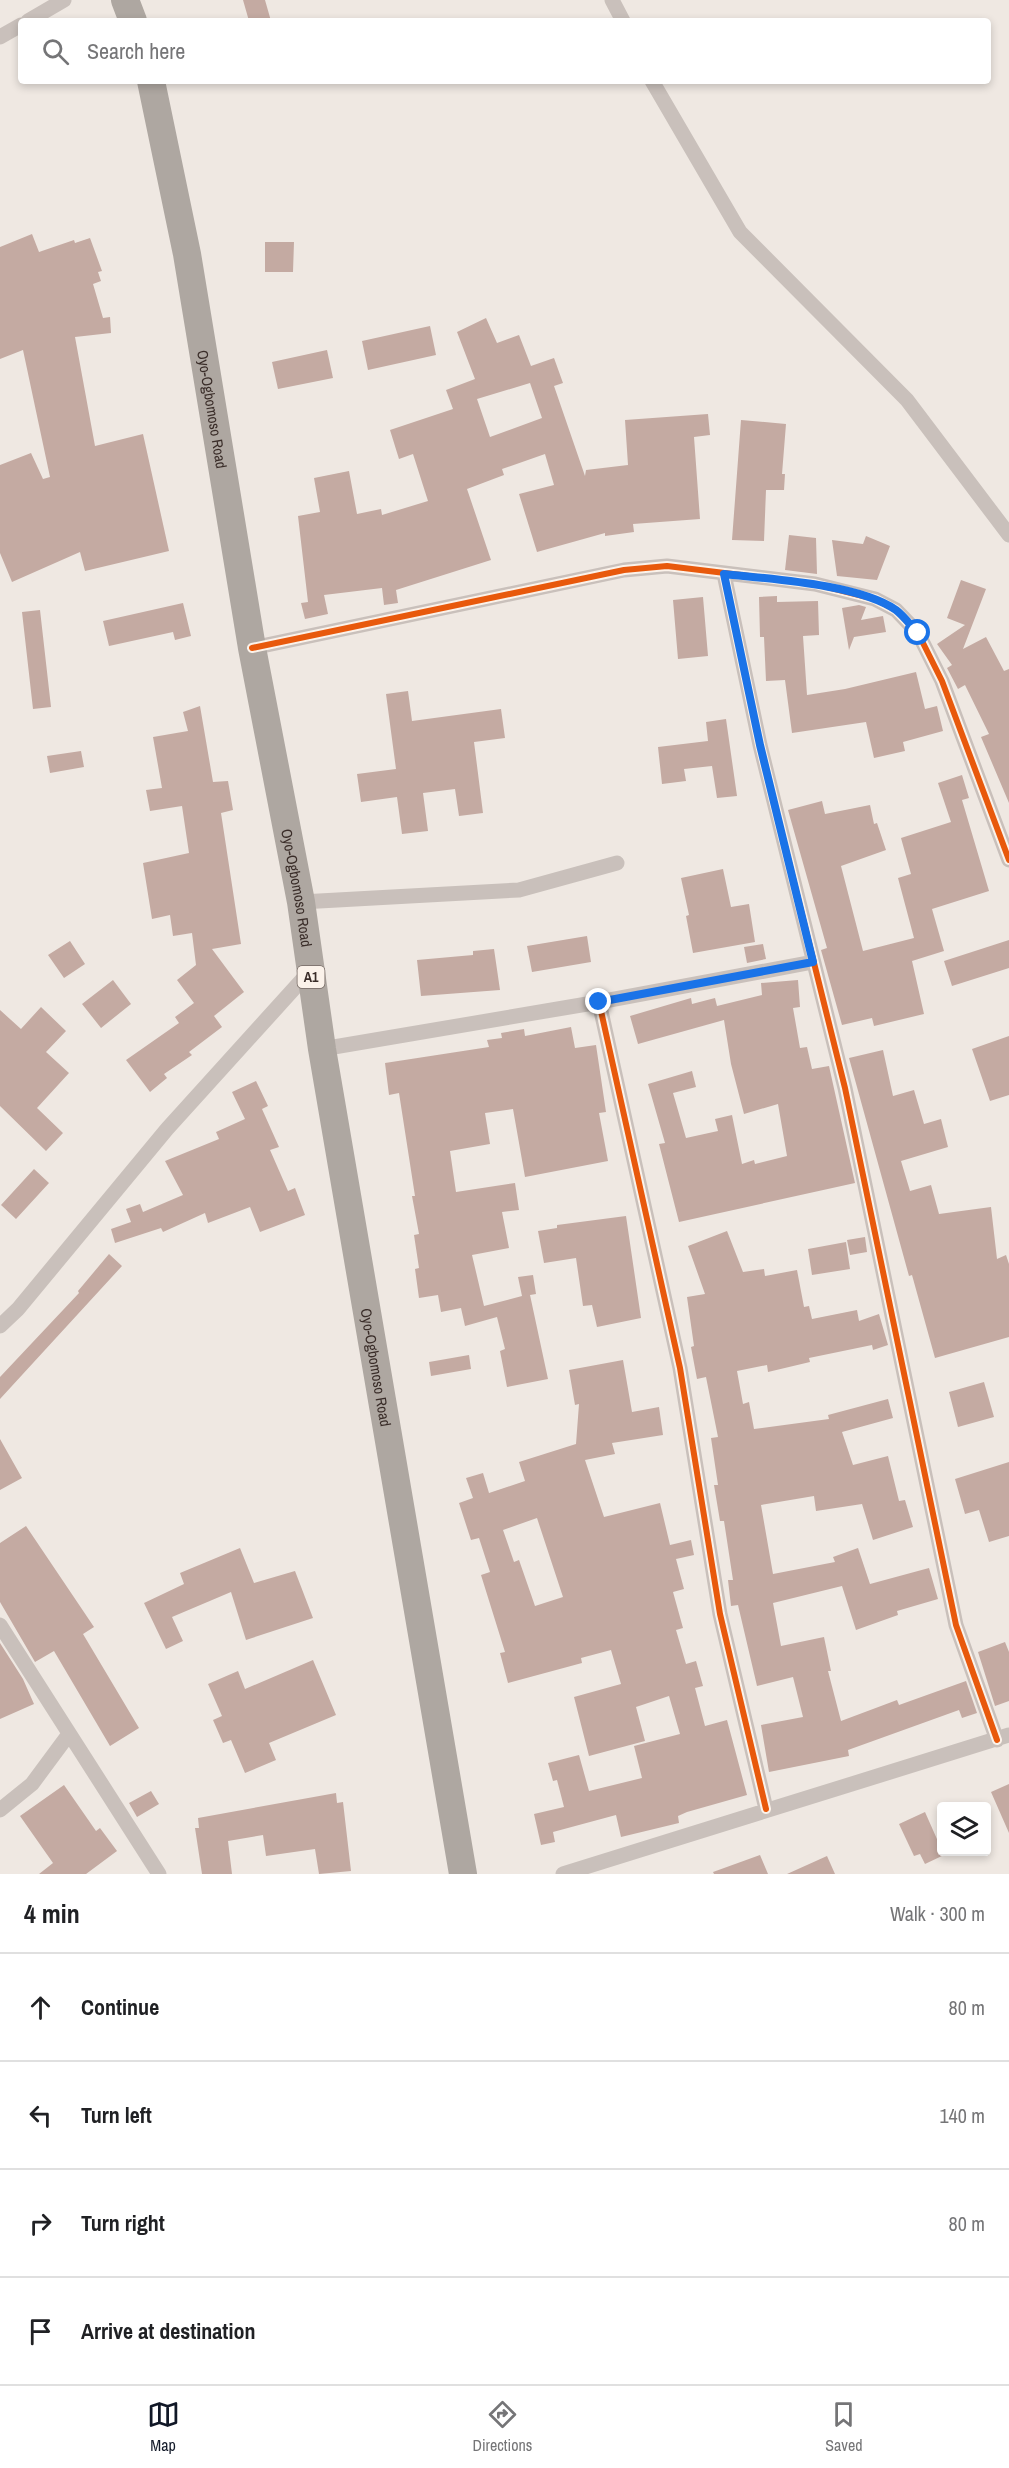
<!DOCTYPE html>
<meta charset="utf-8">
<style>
:root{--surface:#fff;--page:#f6f6f6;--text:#202124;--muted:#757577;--line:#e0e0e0;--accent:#111827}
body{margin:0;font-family:"Archivo Narrow",sans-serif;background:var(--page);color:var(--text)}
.controls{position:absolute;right:18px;bottom:18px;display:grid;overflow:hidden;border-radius:6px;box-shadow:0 3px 9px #0003}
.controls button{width:54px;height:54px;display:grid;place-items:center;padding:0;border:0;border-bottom:2px solid var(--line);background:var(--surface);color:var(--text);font:30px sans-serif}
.stop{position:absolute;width:18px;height:18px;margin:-14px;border:4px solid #1a73e8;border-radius:50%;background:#fff}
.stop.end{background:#1a73e8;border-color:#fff;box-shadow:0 2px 6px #0008}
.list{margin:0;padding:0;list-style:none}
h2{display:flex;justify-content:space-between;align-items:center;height:78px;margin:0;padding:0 24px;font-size:26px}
h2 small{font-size:20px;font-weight:400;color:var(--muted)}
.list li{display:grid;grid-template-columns:39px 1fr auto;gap:18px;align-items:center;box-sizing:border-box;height:108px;padding:0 24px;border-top:2px solid var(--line)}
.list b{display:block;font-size:22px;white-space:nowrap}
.list em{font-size:20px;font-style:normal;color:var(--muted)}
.icon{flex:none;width:33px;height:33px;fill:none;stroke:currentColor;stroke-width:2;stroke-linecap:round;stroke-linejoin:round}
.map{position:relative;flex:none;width:1009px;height:1874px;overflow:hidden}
.search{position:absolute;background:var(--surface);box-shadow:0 3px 9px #0003;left:18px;right:18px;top:18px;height:66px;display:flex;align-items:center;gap:15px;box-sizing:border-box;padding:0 21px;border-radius:6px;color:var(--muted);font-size:22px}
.sheet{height:510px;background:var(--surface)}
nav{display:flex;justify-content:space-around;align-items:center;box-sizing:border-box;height:84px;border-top:2px solid var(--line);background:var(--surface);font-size:16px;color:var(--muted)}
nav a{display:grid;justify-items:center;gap:3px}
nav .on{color:var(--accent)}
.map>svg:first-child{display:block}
.building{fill:#c4aaa2;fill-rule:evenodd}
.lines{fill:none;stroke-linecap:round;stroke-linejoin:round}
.street{stroke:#c9c0bb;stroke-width:15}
.highway{stroke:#aea7a1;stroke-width:28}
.cycleway-casing{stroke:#fbf2ea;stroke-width:10}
.cycleway{stroke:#e8590c;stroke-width:6}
.route{stroke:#1a73e8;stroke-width:8}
.labels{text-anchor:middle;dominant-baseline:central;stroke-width:5;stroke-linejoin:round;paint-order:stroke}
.shield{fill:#fbf2ea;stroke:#746863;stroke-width:1.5}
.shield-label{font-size:14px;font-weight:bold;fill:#3a2d29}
.street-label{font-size:15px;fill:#3a2d29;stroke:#fbf2ea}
</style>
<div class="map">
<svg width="1009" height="1874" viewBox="0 0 1009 1874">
<rect width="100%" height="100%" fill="#efe8e2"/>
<path class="building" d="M243,0H265L271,21H249Z
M32,234L39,252L74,240L75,243L90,238L102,271L98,272L101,281L93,284L103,318L110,317L111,333L75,337L95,446L143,434L169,551L85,571L80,552L12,582L0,553V465L31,453L43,479L50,477L23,350L0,359V247Z
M265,242H294L293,272H265Z
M486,318L497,343L519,335L531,366L554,358L563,383L554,386L585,476L586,470L628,465L625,420L708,414L710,435L694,437L700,519L633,524L634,532L605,536V533L537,552L519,494L554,485L545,454L502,469L504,475L467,489L491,560L396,590L398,603L384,605L382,588L324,595L328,614L305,619L301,603L308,602L298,516L320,512L314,478L349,471L357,514L381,509L382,515L428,501L413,454L399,459L390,430L453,409L446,390L475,379L457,332ZM530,383L542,418L490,437L477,399Z
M430,326L436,355L368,370L362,341Z
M327,350L333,378L278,389L272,362Z
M741,420L786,424L782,474H785L784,490H766L764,541L732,540Z
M789,535L816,538L817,574L785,570Z
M866,536L890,546L877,580L837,576L832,540L863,544Z
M961,580L986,589L963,649L986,637L1004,671L1009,669V803L981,737L989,734L965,685L958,689L947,668L952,665L937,644L965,625L947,618Z
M777,596V602L818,601L819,635L803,636L807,695L845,689L916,672L925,709L937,706L943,731L903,742L905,751L874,758L866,722L792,733L785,680L766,681L764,637H760L759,597Z
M703,597L708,656L678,659L673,600Z
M183,603L191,636L175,640L173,632L109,646L103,621Z
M859,605L866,607L861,620L883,616L886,632L854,637L849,650L842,608Z
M40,610L51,707L33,709L22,612Z
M408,691L412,721L501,709L505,738L474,742L483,813L459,816L455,789L423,793L428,831L402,834L397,797L361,802L357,774L396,769L386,694Z
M200,706L213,782L228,781L233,810L221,813L241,944L212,949L244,992L214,1016L222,1027L189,1052L192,1055L164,1074L167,1078L150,1092L126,1060L179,1023L175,1017L194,1003L177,980L196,965L192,933L173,936L170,915L152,919L143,863L189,853L182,806L150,811L146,790L162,788L153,737L188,731L183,712Z
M726,719L737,796L717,798L712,766L684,769L686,781L662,784L658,747L708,741L706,722Z
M81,751L84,767L50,773L47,756Z
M962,775L969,798L962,800L989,891L932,909L944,951L912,961L924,1014L874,1026L872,1018L842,1025L821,950L827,948L788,810L822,801L825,814L870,805L874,824L877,823L886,850L841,866L863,951L914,938L898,878L911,874L901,838L951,822L938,783Z
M723,869L731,907L749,904L755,942L693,953L686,916L689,915L681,878Z
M587,936L591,962L532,972L527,946Z
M1009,940V968L952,986L944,961Z
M70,941L85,964L64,978L48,955Z
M763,944L766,959L747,963L744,947Z
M494,949L500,990L421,996L417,960L473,955V951Z
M113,980L131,1004L101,1028L82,1004Z
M798,980L800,1007L793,1008L800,1048L807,1047L812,1069L829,1066L855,1183L679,1222L659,1144L665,1143L648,1084L692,1071L696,1087L673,1093L686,1138L718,1131L715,1119L732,1115L742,1164L754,1160L755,1164L787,1156L778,1104L744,1114L731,1064L724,1020L638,1044L630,1016L691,998L692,1004L715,998L717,1006L762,995L761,983Z
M41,1007L66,1031L46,1052L69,1073L37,1108L63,1133L46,1151L0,1106V1010L21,1029Z
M571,1027L575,1048L596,1045L606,1112L599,1113L608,1161L525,1177L513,1109L485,1113L490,1144L450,1151L456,1192L515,1183L519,1210L502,1212L509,1248L472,1255L484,1306L522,1296L518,1277L533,1275L536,1294L530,1295L548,1379L507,1387L500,1351L505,1349L497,1317L465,1326L461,1308L441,1312L438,1295L419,1298L415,1269L419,1268L414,1235L419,1234L412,1196H415L399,1093L389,1095L385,1063L489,1047L487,1040L502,1038L501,1033L524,1029L525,1036Z
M1009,1036V1095L990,1101L972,1049Z
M883,1050L893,1096L914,1090L924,1124L941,1119L948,1147L901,1161L910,1191L931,1185L939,1214L991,1207L997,1259L1006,1255L1009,1264V1337L935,1358L912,1275L909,1276L849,1058Z
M256,1081L268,1106L262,1109L279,1147L270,1150L288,1191L295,1188L305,1215L260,1232L250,1207L208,1223L205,1213L163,1232L161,1228L115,1243L111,1229L131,1222L126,1209L140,1204L143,1212L183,1195L165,1161L219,1139L216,1132L245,1119L232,1092Z
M34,1169L49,1183L16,1219L1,1205Z
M626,1216L641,1318L597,1327L592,1305L583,1306L576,1258L544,1263L538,1231L557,1228V1225Z
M727,1231L743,1272L764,1269L765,1276L797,1270L804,1307L809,1306L812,1319L857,1310L859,1321L879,1314L888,1345L873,1350L872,1345L809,1358L810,1362L768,1372L767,1365L737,1371L743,1404L749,1402L754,1429L829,1419L828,1415L888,1399L893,1418L842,1432L853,1465L888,1456L899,1501L905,1500L913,1527L873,1540L862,1504L816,1511L814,1496L761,1505L773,1574L835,1562L833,1557L858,1548L870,1584L929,1568L938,1599L897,1611L898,1615L856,1630L842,1586L773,1603L781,1646L824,1637L831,1671H828L841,1721L897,1700L899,1705L966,1681L977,1713L962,1718L959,1710L848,1750L849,1756L769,1772L761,1725L803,1717L793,1677L757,1686L738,1605L731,1606L728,1580H733L724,1521H720L714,1485H718L711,1438L718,1437L706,1377L697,1379L691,1347L694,1346L687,1297L705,1294L688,1246Z
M865,1237L867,1252L850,1255L847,1240Z
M846,1242L850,1269L812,1275L808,1249Z
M109,1254L122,1266L0,1399V1377L79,1293L78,1291Z
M469,1355L471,1369L431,1376L429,1362Z
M623,1360L632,1412L659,1407L663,1435L612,1443L615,1454L585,1460L604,1517L660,1503L670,1545L691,1540L694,1555L676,1559L684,1589L673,1592L683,1628L676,1630L686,1664L696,1661L703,1686L695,1688L705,1726L727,1720L747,1795L687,1812L678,1816L679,1823L621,1837L616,1815L553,1832L555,1842L541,1845L534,1814L564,1807L557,1780L553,1781L548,1763L579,1755L589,1791L642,1778L634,1746L680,1734L669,1696L636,1707L645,1741L589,1756L574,1697L621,1684L611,1650L581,1658L582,1663L508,1683L500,1653L505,1652L481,1575L490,1572L479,1538L471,1540L459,1503L473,1498L466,1478L483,1473L489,1493L525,1481L519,1462L576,1444L579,1404L575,1405L569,1370ZM537,1518L563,1597L535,1606L519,1560L514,1562L503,1530Z
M984,1382L994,1417L958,1427L949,1392Z
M0,1439L22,1478L0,1490Z
M1009,1462V1536L989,1542L979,1510L965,1514L955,1479Z
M26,1526L94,1627L83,1634L139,1728L110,1746L54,1651L35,1662L0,1602V1543Z
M240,1548L254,1583L295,1571L313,1618L246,1640L231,1592L172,1617L183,1641L166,1649L144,1603L184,1584L180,1573Z
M1005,1642L1009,1652V1701L995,1706L978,1652Z
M0,1643L23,1679L34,1704L0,1719Z
M313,1660L336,1715L269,1743L276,1760L245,1773L231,1740L223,1743L213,1720L222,1716L208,1684L238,1671L245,1689Z
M1009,1784V1833L991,1792Z
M64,1785L96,1831L100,1828L117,1851L86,1874H39L53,1863L20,1816Z
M151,1791L159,1804L137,1817L129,1803Z
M336,1793L337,1803L343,1802L351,1871L319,1874L315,1849L266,1856L263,1835L228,1841L232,1874H202L195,1828H199L198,1818Z
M925,1812L944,1855L925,1864L920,1854L914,1856L899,1824Z
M760,1855L768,1874H714L713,1872Z
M827,1856L835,1874H787Z"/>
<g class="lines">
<path class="street" d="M612,0L623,21
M28,21L64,0
M0,37L21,25
M652,81L740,232L907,400L1009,535
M724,574L760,745L845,1088L956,1625L997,1740
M252,648L624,570L667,566L815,584L875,599L896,610L918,633L942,681L1009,860
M301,902L519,890L617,863
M599,1002L680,1368L720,1614L766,1809
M322,1049L599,1002L813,962
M0,1326L18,1309L167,1129L310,971
M0,1625L159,1874
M0,1810L32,1784L69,1734
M563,1874L1009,1735"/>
<g class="highway">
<path d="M125,0L133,21"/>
<path id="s1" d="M151,81L187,254L252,648L301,902L322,1049L463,1874"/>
</g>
<defs>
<path id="cycleway" d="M724,574L760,745L845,1088L956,1625L997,1740
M252,648L624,570L667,566L815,584L875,599L896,610L918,633L942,681L1009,860
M599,1002L680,1368L720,1614L766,1809"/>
</defs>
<use href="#cycleway" class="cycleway-casing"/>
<use href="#cycleway" class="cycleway"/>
</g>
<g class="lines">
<path class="route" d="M599,1002L813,962L760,745L724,574C769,579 859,584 896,610C904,616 911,626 918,633"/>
</g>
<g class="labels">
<rect class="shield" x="297.5" y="966" width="27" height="22" rx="4.5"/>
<g class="shield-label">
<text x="311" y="977">A1</text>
</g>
<g class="street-label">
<text stroke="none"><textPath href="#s1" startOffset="334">Oyo-Ogbomoso Road</textPath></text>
<text stroke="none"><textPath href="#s1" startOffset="820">Oyo-Ogbomoso Road</textPath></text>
<text stroke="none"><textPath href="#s1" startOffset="1306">Oyo-Ogbomoso Road</textPath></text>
</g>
</g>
</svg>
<div class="controls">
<button><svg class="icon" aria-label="layers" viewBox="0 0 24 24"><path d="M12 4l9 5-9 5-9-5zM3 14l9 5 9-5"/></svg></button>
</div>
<div class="stop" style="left:918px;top:633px"></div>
<div class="stop end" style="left:599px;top:1002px"></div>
<div class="search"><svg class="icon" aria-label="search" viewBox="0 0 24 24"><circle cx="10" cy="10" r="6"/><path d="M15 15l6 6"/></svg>Search here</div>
</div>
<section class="sheet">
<h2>4 min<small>Walk · 300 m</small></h2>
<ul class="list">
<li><svg class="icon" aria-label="ahead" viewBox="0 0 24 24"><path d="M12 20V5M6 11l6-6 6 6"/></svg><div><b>Continue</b></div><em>80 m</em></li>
<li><svg class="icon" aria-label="left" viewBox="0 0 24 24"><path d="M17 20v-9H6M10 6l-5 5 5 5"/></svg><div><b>Turn left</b></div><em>140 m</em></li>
<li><svg class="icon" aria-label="right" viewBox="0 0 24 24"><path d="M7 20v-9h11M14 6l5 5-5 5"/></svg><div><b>Turn right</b></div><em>80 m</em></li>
<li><svg class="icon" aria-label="arrive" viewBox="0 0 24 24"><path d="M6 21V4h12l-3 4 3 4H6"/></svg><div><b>Arrive at destination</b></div></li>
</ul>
</section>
<nav>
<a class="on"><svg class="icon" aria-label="map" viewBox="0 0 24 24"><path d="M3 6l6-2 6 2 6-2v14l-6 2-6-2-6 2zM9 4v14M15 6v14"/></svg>Map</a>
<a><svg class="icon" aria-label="directions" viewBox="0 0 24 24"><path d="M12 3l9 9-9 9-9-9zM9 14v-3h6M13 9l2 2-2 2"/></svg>Directions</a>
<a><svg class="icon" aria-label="saved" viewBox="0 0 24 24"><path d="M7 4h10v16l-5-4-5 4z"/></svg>Saved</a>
</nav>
